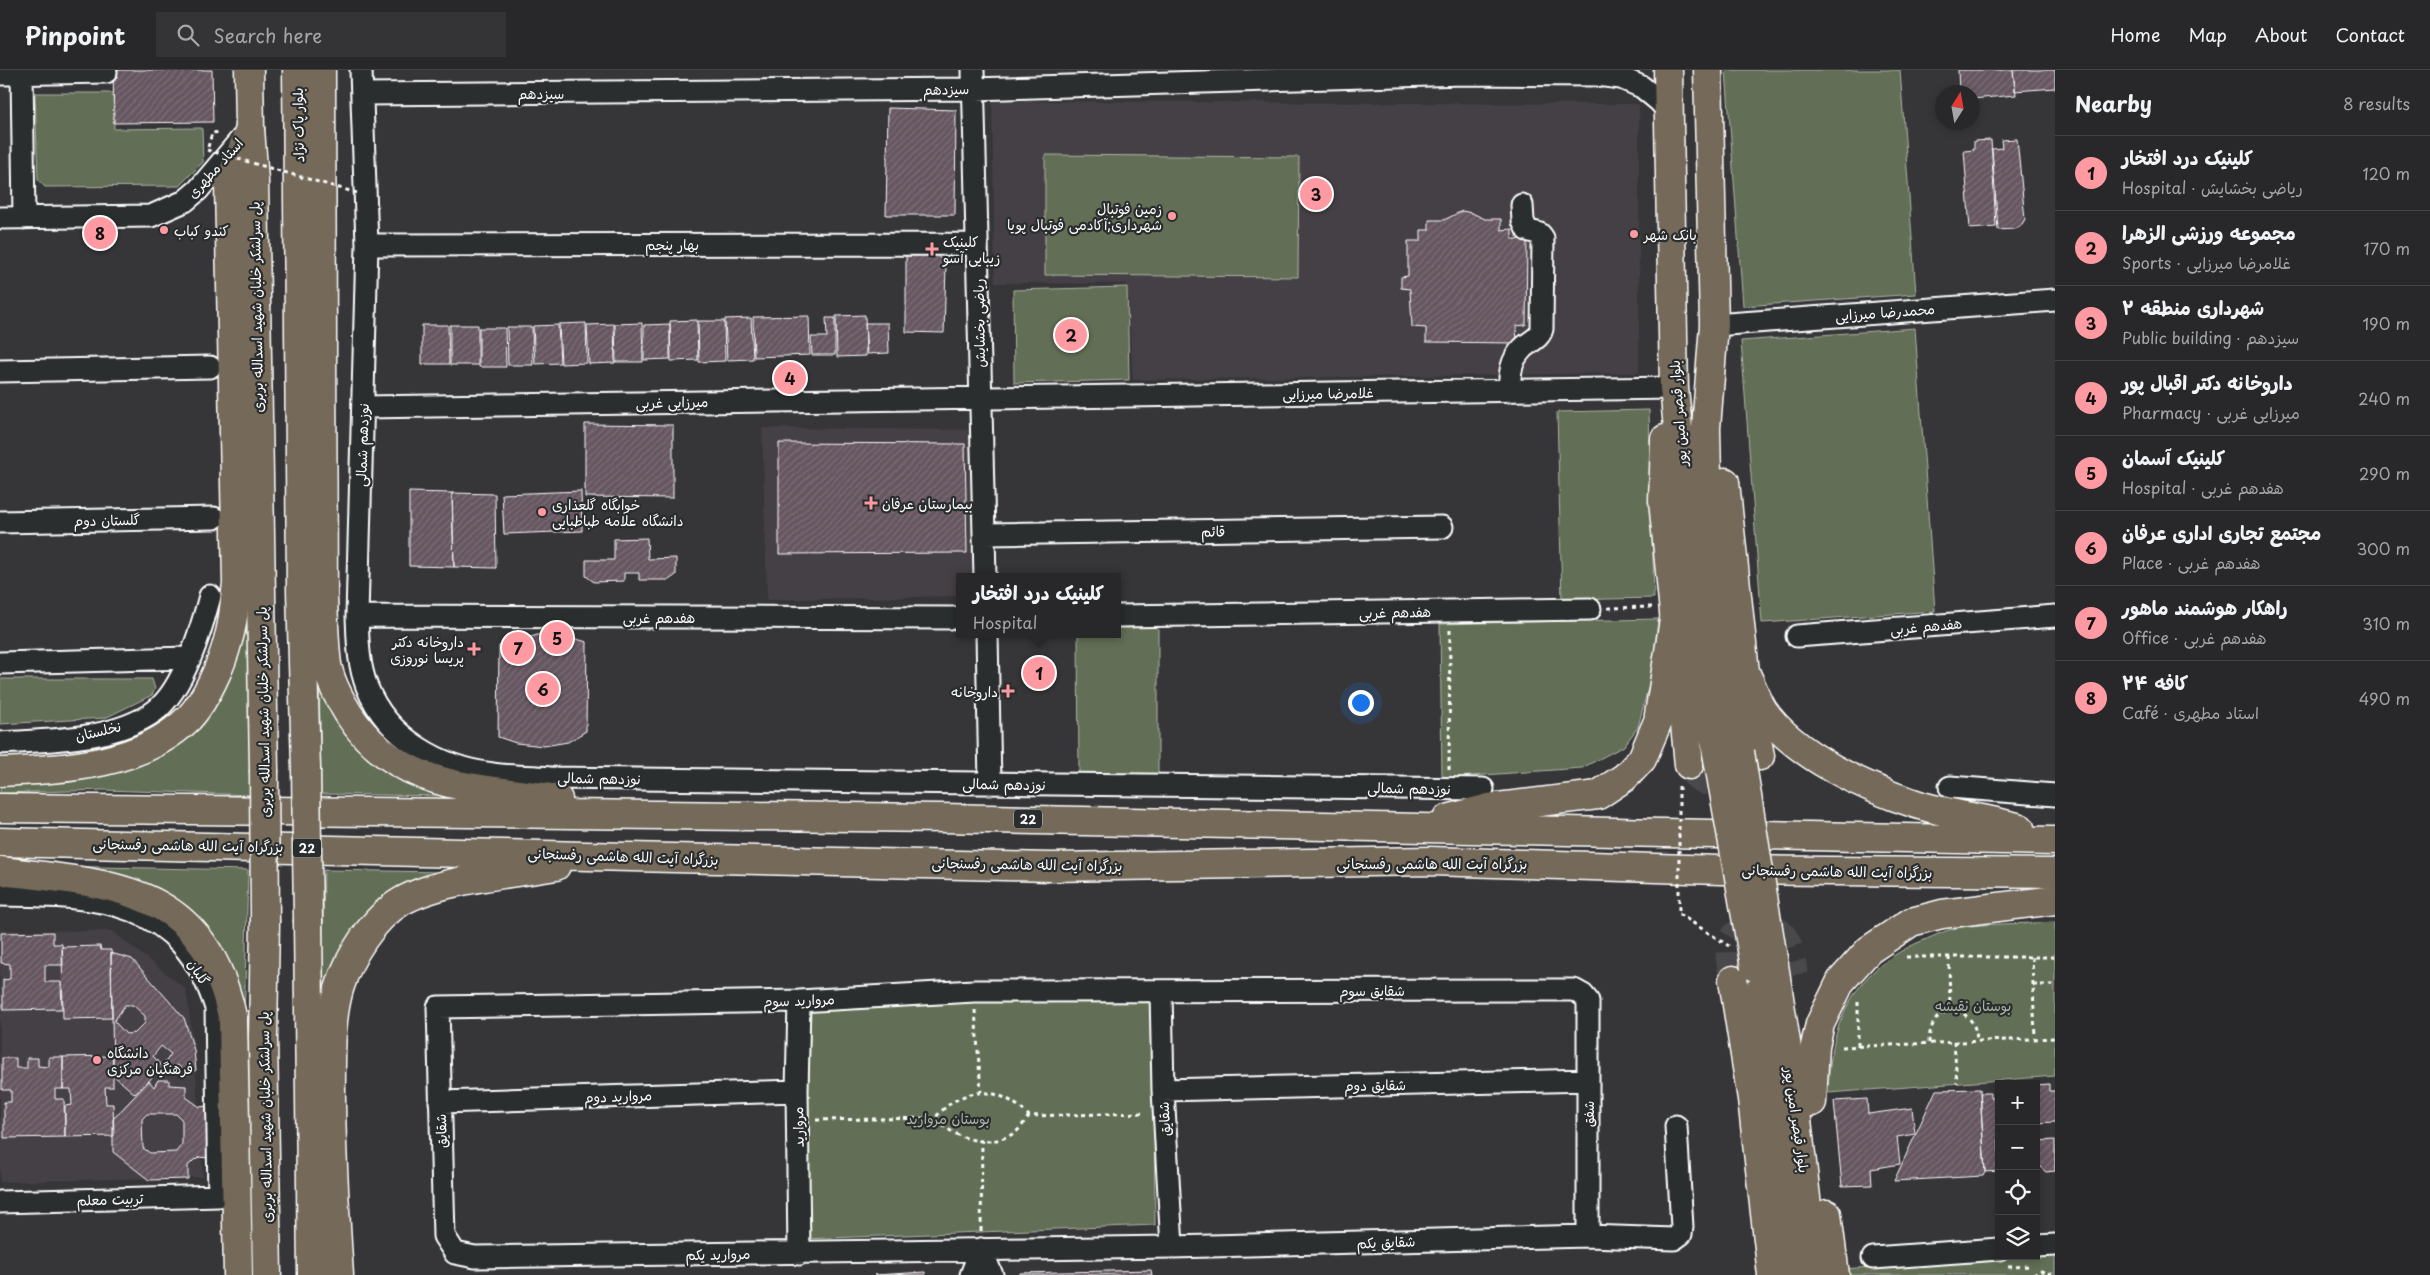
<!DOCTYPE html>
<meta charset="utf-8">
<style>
:root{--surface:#28282a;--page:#343436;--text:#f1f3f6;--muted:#a5a6a8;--line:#444447;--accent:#ff9aa2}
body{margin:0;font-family:"Playpen Sans","Playpen Sans Arabic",sans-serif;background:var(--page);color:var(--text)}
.controls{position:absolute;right:15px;bottom:15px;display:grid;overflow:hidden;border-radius:0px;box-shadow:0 2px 8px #0003}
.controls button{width:45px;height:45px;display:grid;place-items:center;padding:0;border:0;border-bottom:1px solid var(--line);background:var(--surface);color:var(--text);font:25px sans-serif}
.compass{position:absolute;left:1935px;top:15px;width:45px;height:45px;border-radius:50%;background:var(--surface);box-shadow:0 2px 8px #0003;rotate:11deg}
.you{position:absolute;left:1360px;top:632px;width:18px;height:18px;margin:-12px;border:4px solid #fff;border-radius:50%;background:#1a73e8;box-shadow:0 0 0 8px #1a73e833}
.badge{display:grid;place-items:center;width:32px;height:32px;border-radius:50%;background:var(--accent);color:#111;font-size:16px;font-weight:700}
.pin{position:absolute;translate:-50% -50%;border:2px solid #fff;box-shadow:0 1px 5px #0006}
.popup{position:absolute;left:956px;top:503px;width:165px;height:65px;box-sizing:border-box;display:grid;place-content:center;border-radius:0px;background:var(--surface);filter:drop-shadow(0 1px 4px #0005);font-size:16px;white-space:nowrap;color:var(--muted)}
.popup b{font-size:19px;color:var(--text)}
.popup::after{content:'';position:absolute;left:50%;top:100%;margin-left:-10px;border:10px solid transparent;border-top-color:var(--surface)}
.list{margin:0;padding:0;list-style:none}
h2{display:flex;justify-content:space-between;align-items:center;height:65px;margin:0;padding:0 20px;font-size:21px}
h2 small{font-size:16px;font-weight:400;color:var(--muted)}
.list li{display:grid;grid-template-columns:32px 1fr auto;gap:15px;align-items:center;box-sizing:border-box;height:75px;padding:0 20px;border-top:1px solid var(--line)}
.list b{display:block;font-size:19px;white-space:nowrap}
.list p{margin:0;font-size:16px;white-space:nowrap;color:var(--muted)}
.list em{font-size:16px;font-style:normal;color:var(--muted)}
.icon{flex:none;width:28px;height:28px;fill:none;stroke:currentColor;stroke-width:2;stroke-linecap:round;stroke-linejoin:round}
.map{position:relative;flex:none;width:2055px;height:1205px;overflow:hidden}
header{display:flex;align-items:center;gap:30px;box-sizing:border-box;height:70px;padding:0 25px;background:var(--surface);border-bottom:1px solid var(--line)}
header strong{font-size:24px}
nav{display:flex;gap:28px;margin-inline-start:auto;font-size:18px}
.search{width:350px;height:45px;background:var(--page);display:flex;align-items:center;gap:12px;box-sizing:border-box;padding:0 18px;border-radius:0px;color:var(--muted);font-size:19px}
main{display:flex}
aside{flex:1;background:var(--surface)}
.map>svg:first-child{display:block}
.built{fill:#443f44}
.green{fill:#626e55;stroke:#b0b6aa}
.building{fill:url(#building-hatch);stroke:#fff;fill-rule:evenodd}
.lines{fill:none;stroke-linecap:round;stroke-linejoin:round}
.major-tunnel{stroke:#4a494c;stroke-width:28;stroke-dasharray:28 14;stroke-linecap:butt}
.minor-casing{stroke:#fff;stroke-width:25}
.major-casing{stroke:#fff;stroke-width:31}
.highway-casing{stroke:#fff;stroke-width:31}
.path{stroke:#fff;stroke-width:3;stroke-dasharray:4 4;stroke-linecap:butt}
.minor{stroke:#2a2d2e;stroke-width:21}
.major{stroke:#746a5a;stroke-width:28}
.highway{stroke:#746a5a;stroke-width:28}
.major-bridge-casing{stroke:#fff;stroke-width:31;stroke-linecap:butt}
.path-bridge{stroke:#fff;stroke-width:3;stroke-dasharray:4 4;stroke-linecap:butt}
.major-bridge{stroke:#746a5a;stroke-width:28}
.poi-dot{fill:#ff9aa2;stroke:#2a2d2e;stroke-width:2}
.labels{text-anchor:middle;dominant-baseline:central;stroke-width:4.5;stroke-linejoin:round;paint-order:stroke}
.shield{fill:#2a2d2e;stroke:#bfc0c0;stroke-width:1}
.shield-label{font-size:12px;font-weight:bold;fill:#fff}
.street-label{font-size:14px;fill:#fff;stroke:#2a2d2e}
.poi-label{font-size:14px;fill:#fff;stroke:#2a2d2e;text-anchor:start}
.park-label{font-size:14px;fill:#b0b6aa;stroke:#2a2d2e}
</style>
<header>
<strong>Pinpoint</strong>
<div class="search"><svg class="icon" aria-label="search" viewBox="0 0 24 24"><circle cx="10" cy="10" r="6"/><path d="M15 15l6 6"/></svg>Search here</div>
<nav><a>Home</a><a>Map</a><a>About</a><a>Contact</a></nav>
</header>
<main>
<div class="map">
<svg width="2055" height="1205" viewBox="0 0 2055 1205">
<defs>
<pattern id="building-hatch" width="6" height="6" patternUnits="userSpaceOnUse" patternTransform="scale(1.25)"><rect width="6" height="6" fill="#655661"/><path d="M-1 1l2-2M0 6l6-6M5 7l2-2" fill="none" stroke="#7c6f79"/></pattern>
</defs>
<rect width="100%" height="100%" fill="#363538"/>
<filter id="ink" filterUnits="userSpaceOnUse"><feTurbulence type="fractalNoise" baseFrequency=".02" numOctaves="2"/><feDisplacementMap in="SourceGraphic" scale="10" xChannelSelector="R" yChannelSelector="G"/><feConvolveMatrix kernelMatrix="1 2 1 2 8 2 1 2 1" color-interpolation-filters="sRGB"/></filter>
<g filter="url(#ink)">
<path class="built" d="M992,31L1639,34V303L1133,310L1127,214L995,213Z
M762,358L977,360L979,507H960V526L767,530Z
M0,860L112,861L186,919L194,980L203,1107L0,1112Z"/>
<path class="green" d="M1726,0H1900L1916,224L1743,236Z
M35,23H113L114,59L202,58L203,92L179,116L45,117L38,110Z
M1045,85L1299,87L1298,207L1045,205Z
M1127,217L1129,310L1014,313L1013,220Z
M1915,258L1935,541L1762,553L1741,271Z
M1649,340L1654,528L1562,530L1557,342Z
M251,533L253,725L104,720L0,723V712L158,684L243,534Z
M1658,549L1652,602L1638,657L1624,676L1582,698L1442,708L1440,554Z
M1118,557H1158V705H1079L1078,564H1118Z
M319,592L357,669L504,727L321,724Z
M0,609H152L155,619L152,625L105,648L0,654Z
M0,795L248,800L244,958L221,890Z
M324,800L502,803L393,830L321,981Z
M2055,852V1006L1828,1023C1830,953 1852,903 1917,873C1930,868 1943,861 1956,858C1984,853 2026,854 2055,852Z
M1153,929L1155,1155L804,1169L811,936Z
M2055,1185V1205H1842V1199Z"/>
<path class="building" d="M113,0H212L213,52L114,53Z
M1958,0H2013L2016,25L1972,29V22H1959Z
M2013,0H2055V18L2015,21Z
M888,38L956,40L955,145H886Z
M2017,69L2025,149L2021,156L2015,159L1998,160L1992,79L2002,78L2001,70Z
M1991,70L1996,157L1970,159L1964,81L1974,80V71Z
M1462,141L1472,143L1485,149H1501V160L1512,159V169L1527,170L1526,255L1516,256L1517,273L1426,272V258L1412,257L1410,219L1401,218V207L1408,206V171H1421V160H1429V150H1444Z
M906,182L935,183L946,195L944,263L906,262Z
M865,245L866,286L837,287L836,246Z
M809,246L810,285L754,287L753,247Z
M751,248L753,289L727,290L725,249Z
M826,248H835V285H812L811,267H827Z
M697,250L698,290L671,291L670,251Z
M698,251H724L725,291L699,292Z
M586,253L587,293L561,294L559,254Z
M642,253L643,292H616L615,254Z
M865,253H888L889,283L867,284Z
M614,254L615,293L589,294L587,255Z
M670,254V289L644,290V255Z
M422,255H448L449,294H422Z
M450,255H478V295H450Z
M558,255L560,293L535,294L533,256Z
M507,257H532L533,295H508Z
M479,258H505L506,297H479Z
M585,354L673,355V428L585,427Z
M779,373L965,374L967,483L779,484Z
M581,421L582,461L504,464L502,424Z
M409,422L452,423L454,497L409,496Z
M452,423L495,424L496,498L454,497Z
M647,468L648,489L676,488V505L669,510H639V503H624V511L594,512L586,506V490H614V469Z
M541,564L569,567L587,572L586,661L568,672L544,676L516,673L498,667L499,576Z
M53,862V874H62L63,895H45V912H61L62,939L3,940V910L10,909V894L1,893V863Z
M100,876L101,880H111L112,948L63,949L62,877Z
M111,883L132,889L184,948L194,980L196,1000L187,1005L178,995L169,1001L164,994L171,984L161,976L153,986L163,997L135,1024L113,1005ZM125,935H133L145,946V953L135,963L126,964L114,951Z
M113,986V1017H105L106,1034H113L114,1066L65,1067V1036L72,1035L71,1019H63V987Z
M49,987H63V1019H55V1029H64L65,1067L4,1068V1032H11V1020H2V988H16V998H27V988H38V996L49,997Z
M158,1010H169V1015L186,1016V1027L200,1037L206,1036L208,1088L199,1087L196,1090L195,1089L188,1096V1109L149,1110L113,1082V1049L149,1011L154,1017ZM147,1044H176L182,1050V1074L176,1082L150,1083L143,1078L142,1049Z
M2049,1014V1021H2055V1052L2036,1053V1015Z
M1980,1019L1985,1102L1983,1106L1894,1111L1936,1020Z
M1980,1023H1990V1028L1998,1027L1999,1101L1985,1102Z
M1867,1029L1868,1044L1912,1038L1915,1064L1897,1067L1900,1094L1871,1099L1872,1115L1842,1116L1834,1031Z
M2055,1070V1101L2046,1102L2039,1096L2037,1071Z
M1151,1200L1152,1205H1020V1203Z
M925,1202V1205H875Z"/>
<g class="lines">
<path class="major-tunnel" d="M1689,695C1697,715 1726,718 1744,711
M1733,910C1732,900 1728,884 1730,875C1736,854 1773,849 1784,868C1791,878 1792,892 1794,905"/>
<defs>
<path id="minor" d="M361,0L367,175L357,546C358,571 358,594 367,617C387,668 441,698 493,704C512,707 531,706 550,708L1483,719
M973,0L985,507
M22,3L24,148
M0,4L106,2
M362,24L973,19L1463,4L1597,5L1621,8L1642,17L1659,31L1669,42
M0,148L151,146L185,131L198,120L241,69
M367,175L977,174
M1714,255L2055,230
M0,301L210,297
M1509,321C1510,305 1510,291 1522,279C1529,271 1539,270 1542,259L1543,168L1540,164L1527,160L1523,151L1522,135
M364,337L1674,318
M0,452L214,448
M984,464L1442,457
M357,546L960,548
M1118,546L1590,539
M987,564L990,714
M1797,566L2055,546
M0,593L189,588
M0,673C48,670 114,671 155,641C184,619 201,560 210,526
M1950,717L2055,725
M0,825C99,826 181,828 216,938L219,1126L0,1132
M1161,921L1163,1020L1172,1177
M1163,1020L1588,1010
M440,1032L797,1021
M1588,1166V931L1583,925L1574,920L974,921L799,931L438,937L444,1166L455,1183L475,1187L1172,1177L1588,1166L1674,1169L1681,1164L1682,1157L1676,1056
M2036,1176L2055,1175
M981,1179L992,1205
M799,1184L797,1021L799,931
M1873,1188L1999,1179
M971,1205L981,1179"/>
<path id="major" d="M249,0L250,59L254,110L264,700
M297,0L301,521L306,699
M1668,0L1674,318L1700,581L1717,683
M1708,0L1714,255L1706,358L1707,409L1712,485L1721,569L1740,682
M1665,369L1663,431L1689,695
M1725,412L1745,602L1760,686
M308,852L312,1205
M265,853L263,967L267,1205
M1774,895L1794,1024L1815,1205
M1733,910L1752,1029L1772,1205
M1759,921L1791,1153L1794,1205
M1827,1144L1835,1205"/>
<path id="highway" d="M321,0L323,526C324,548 324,572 327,594C330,612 339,628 348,643C397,721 477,717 558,729
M1745,602C1751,614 1756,628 1763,640C1794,685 1865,718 1916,734C1950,745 1986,748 2020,758
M0,702C64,699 141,696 189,648C206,630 222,594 228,570C234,552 234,533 237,514L229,115L250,59
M0,738L943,748L2055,771
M1447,749L1489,738L1598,725L1625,707L1642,689L1658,651L1674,550
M0,772L1050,797L1431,791L1720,800L2055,803
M0,801C115,814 206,816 233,951L238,1205
M1812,1032L1815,976L1820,954L1841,911L1869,880L1911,852L1942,844L2055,830
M339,1205C335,1143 331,1082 331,1020C331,986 330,951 339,919C349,886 373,848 402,831C441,809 511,804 556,796"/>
</defs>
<use href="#minor" class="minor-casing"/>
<use href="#major" class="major-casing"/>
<use href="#highway" class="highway-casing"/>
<path class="path" d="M208,77L212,63L221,62
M1608,538L1652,537
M1449,700L1450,559
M1679,844L1729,876
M1906,887H2055
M1949,887L1950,941
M2032,887L2035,968
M2033,915H2055
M975,940L981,1022
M1954,972L1957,1013
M1929,973C1929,930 1976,931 1977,971
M1858,976V930
M1842,977L2055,968
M1029,1046C1025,1051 1021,1058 1017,1061C991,1080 955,1070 935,1048C963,1015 999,1014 1029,1046L1145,1043
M816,1050L935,1048
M981,1161L982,1071
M2008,1197L2032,1196
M2033,1205L2041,1201L2054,1205"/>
<use href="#minor" class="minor"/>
<use href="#major" class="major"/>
<use href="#highway" class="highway"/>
<defs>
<path id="major-bridge" d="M1740,682L1774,895
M1717,683L1755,897
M306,699L308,852
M264,700L265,853"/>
</defs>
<use href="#major-bridge" class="major-bridge-casing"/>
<path class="path-bridge" d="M207,80L357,123
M1679,716V844"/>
<use href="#major-bridge" class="major-bridge"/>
</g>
</g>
<g class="poi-dot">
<circle cx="1172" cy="146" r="5"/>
<circle cx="164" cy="160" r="5"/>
<circle cx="1634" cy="164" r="5"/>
<path d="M929.5 171.5h5v5h5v5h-5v5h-5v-5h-5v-5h5z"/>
<path d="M868.5 425.5h5v5h5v5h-5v5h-5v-5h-5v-5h5z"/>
<circle cx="542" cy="442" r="5"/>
<path d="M471.5 571.5h5v5h5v5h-5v5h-5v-5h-5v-5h5z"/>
<path d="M1005.5 613.5h5v5h5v5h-5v5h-5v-5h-5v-5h5z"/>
<circle cx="97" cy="990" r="5"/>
</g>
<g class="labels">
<g class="shield">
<rect x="1014" y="739.5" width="28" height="19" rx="4"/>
<rect x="293" y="768.5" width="28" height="19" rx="4"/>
</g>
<g class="shield-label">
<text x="1028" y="749">22</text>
<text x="307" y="778">22</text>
</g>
<g class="street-label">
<text transform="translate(946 19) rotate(-1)">سیزدهم</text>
<text x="541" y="23">سیزدهم</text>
<text transform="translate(298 55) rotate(-91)">بلوار پاک نژاد</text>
<text transform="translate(215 98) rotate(-48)">استاد مطهری</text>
<text x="672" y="174">بهار پنجم</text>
<text transform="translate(256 237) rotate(-91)">پل سرلشکر خلبان شهید اسدالله بربری</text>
<text transform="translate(1885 242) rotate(-4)">محمدرضا میرزایی</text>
<text transform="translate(979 253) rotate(-91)">ریاضی بخشایش</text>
<text transform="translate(1328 323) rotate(-1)">غلامرضا میرزایی</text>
<text transform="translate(672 332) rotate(-1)">میرزایی غربی</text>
<text transform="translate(1678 343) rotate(-94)">بلوار قیصر امین پور</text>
<text transform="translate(362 375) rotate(-88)">نوزدهم شمالی</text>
<text transform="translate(107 450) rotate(-1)">گلستان دوم</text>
<text transform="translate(1213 461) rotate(-1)">قائم</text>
<text transform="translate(1395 542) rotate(-1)">هفدهم غربی</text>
<text x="659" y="547">هفدهم غربی</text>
<text transform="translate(1926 556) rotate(-5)">هفدهم غربی</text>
<text transform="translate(263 642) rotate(-91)">پل سرلشکر خلبان شهید اسدالله بربری</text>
<text transform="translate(98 661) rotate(-13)">نخلستان</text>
<text transform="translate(599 708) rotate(1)">نوزدهم شمالی</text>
<text transform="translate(1004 714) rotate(1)">نوزدهم شمالی</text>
<text transform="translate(1409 718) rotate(1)">نوزدهم شمالی</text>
<text transform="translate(188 775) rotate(1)">بزرگراه آیت الله هاشمی رفسنجانی</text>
<text transform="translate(623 786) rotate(2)">بزرگراه آیت الله هاشمی رفسنجانی</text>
<text x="1432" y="793">بزرگراه آیت الله هاشمی رفسنجانی</text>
<text transform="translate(1027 794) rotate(1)">بزرگراه آیت الله هاشمی رفسنجانی</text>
<text transform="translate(1837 801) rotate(1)">بزرگراه آیت الله هاشمی رفسنجانی</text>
<text transform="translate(199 902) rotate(58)">گلبان</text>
<text x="1372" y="920">شقایق سوم</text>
<text transform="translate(799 930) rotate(-2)">مروارید سوم</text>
<text transform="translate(1375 1015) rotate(-1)">شقایق دوم</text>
<text transform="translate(618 1026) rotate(-2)">مروارید دوم</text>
<text transform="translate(1588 1044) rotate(-90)">شفق</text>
<text transform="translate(265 1047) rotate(-91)">پل سرلشکر خلبان شهید اسدالله بربری</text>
<text transform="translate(1164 1049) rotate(-93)">شقایق</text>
<text transform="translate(1797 1050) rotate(82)">بلوار قیصر امین پور</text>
<text transform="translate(798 1057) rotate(-91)">مروارید</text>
<text transform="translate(441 1061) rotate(-92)">شقایق</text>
<text transform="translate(110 1129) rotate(-2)">تربیت معلم</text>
<text transform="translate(1386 1172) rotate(-2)">شقایق یکم</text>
<text transform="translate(718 1184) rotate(-1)">مروارید یکم</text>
</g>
<g class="poi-label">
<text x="1162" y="138" text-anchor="end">زمین فوتبال<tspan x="1162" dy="16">شهرداری;آکادمی فوتبال پویا</tspan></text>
<text x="174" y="160">کندو کباب</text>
<text x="1644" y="164">بانک شهر</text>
<text x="943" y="171">کلینیک<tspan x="943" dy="16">زیبایی آسو</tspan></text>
<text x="882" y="433">بیمارستان عرفان</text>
<text x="552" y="434">خوابگاه گلعذاری<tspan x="552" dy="16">دانشگاه علامه طباطبایی</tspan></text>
<text x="464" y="571" text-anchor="end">داروخانه دکتر<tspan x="464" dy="16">پریسا نوروزی</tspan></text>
<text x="998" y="621" text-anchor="end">داروخانه</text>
<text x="107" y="982">دانشگاه<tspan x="107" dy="16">فرهنگیان مرکزی</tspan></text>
</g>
<g class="park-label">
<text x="1973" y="935">بوستان نقیشه</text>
<text x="948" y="1048">بوستان مروارید</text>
</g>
</g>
</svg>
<div class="controls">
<button>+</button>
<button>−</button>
<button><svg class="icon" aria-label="locate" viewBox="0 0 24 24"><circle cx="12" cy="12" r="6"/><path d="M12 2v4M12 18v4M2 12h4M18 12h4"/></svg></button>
<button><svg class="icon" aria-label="layers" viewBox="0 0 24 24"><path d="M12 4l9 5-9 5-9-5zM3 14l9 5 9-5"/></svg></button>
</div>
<svg class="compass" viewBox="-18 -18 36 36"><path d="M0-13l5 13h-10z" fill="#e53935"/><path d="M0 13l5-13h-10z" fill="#a5a6a8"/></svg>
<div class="you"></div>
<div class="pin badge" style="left:1039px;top:603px">1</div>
<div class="popup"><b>کلینیک درد افتخار</b>Hospital</div>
<div class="pin badge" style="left:1071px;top:265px">2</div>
<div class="pin badge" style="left:1316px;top:124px">3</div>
<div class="pin badge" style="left:790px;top:308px">4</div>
<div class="pin badge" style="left:557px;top:568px">5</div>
<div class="pin badge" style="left:543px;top:619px">6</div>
<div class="pin badge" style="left:518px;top:578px">7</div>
<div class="pin badge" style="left:100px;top:163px">8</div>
</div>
<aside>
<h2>Nearby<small>8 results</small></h2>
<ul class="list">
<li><span class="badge">1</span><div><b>کلینیک درد افتخار</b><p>Hospital · ریاضی بخشایش</p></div><em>120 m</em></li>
<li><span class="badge">2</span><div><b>مجموعه ورزشی الزهرا</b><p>Sports · غلامرضا میرزایی</p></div><em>170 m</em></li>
<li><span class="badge">3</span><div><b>شهرداری منطقه ۲</b><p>Public building · سیزدهم</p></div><em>190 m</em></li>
<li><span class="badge">4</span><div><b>داروخانه دکتر اقبال پور</b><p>Pharmacy · میرزایی غربی</p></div><em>240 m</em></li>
<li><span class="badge">5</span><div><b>کلینیک آسمان</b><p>Hospital · هفدهم غربی</p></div><em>290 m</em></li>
<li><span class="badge">6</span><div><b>مجتمع تجاری اداری عرفان</b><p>Place · هفدهم غربی</p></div><em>300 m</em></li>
<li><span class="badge">7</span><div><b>راهکار هوشمند ماهور</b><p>Office · هفدهم غربی</p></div><em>310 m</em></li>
<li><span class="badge">8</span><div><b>کافه ۲۴</b><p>Café · استاد مطهری</p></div><em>490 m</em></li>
</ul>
</aside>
</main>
